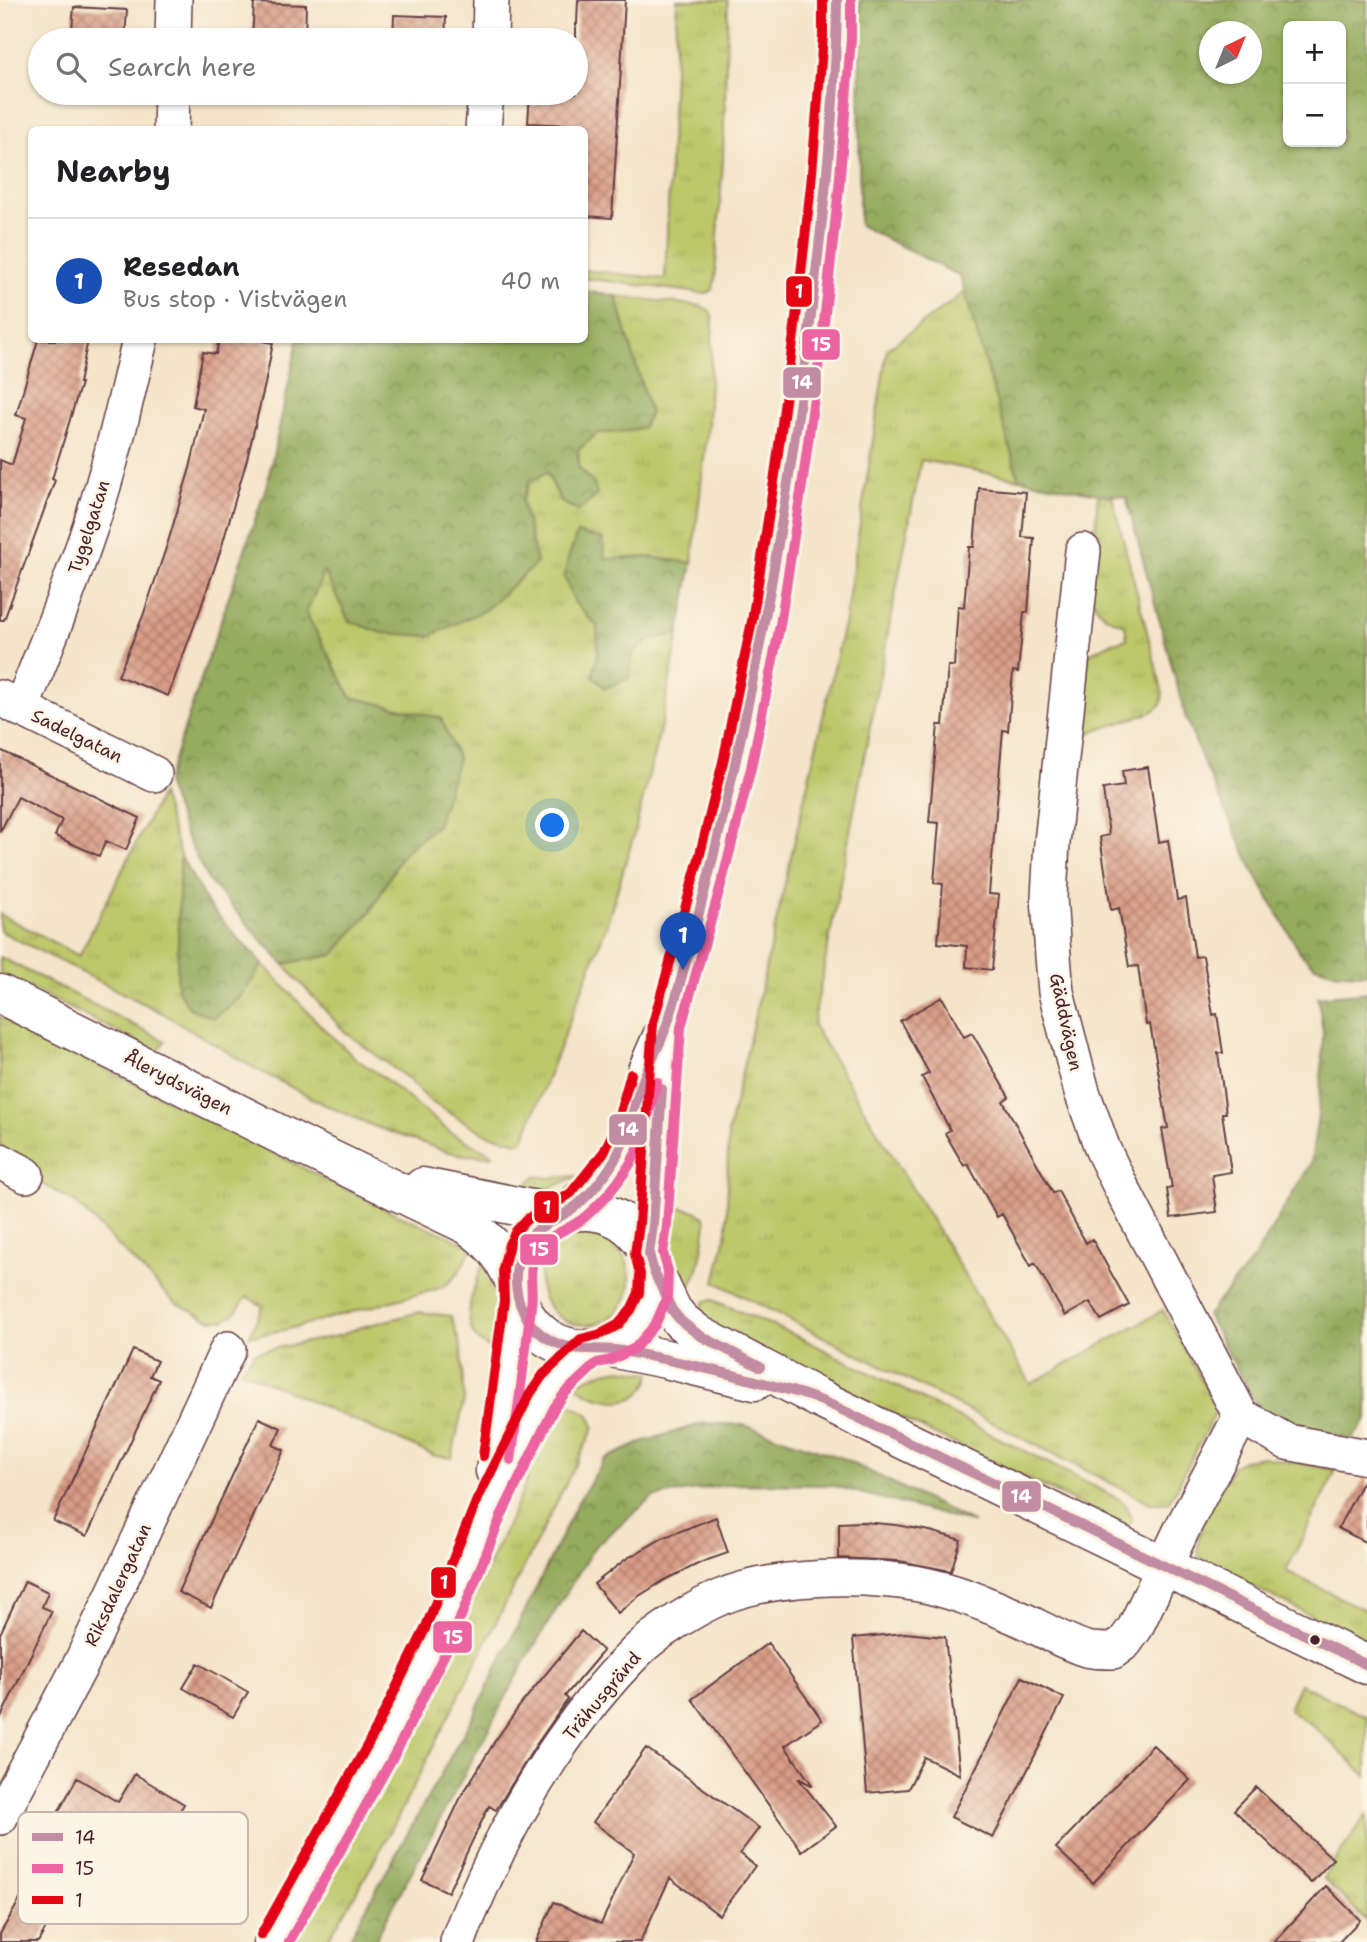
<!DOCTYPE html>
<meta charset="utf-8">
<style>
:root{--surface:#fff;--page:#f6f6f6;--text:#202124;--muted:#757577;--line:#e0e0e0;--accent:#1a73e8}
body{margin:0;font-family:"Shantell Sans",sans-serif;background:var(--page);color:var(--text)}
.controls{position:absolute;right:21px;top:21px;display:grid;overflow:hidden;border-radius:10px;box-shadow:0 2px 5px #0004}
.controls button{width:63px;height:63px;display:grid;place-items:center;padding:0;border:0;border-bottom:2px solid var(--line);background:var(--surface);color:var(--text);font:35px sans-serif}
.compass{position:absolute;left:1199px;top:21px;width:63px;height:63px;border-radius:50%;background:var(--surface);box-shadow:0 2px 5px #0004;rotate:43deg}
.you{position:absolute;left:553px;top:826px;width:24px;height:24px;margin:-18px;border:5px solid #fff;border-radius:50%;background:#1a73e8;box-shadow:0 0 0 10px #1a73e833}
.badge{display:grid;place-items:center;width:46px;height:46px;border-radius:50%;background:var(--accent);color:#fff;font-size:23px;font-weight:700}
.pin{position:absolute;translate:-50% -58px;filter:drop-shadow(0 2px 4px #0008)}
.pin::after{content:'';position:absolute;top:37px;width:24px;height:21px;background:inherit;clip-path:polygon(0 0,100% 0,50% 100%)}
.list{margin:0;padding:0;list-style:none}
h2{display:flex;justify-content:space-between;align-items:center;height:91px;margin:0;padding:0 28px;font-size:30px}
h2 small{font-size:23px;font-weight:400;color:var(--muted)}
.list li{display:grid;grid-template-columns:46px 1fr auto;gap:21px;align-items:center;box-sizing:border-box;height:126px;padding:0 28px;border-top:2px solid var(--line)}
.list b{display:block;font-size:26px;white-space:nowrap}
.list p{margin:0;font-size:23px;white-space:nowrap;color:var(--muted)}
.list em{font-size:23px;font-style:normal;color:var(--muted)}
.icon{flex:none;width:38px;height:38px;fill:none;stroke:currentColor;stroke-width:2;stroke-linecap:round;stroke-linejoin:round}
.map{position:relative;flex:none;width:1367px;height:1942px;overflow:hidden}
.search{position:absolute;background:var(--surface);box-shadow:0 2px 5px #0004;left:28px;top:28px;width:560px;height:77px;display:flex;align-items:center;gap:18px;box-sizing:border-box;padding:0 24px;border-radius:38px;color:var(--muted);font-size:26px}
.panel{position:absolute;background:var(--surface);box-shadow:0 2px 5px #0004;left:28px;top:126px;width:560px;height:217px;border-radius:10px}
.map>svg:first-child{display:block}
.grass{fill:url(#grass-tufts);stroke:#83744a;stroke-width:2}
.forest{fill:url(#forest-crowns);stroke:#706644;stroke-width:2;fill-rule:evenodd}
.building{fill:url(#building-cross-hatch)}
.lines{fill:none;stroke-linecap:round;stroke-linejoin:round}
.minor-casing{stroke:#643d43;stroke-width:38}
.major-casing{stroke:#643d43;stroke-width:41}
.minor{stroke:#fff;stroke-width:35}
.major{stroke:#fff;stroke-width:38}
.bus-1-casing{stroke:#fcf5e5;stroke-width:16}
.bus-2-casing{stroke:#fcf5e5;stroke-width:16}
.bus-3-casing{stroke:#fcf5e5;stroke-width:16}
.bus-1{stroke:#c28ca3;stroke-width:10}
.bus-2{stroke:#ec64a1;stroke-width:10}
.bus-3{stroke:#e30613;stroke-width:10}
.bus-dot{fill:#4a1f2b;stroke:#fcf5e5;stroke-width:2.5}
.labels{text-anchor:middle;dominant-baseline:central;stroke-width:5;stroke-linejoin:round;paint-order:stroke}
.street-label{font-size:18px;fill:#4a1f2b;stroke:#fcf5e5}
.key{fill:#fcf5e5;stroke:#c7b5ad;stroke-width:2}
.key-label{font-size:19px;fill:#4a1f2b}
.line-badge{stroke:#fcf5e5;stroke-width:2.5}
.badge-label{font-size:19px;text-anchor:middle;font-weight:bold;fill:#fff}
</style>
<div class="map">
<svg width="1367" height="1942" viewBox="0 0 1367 1942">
<defs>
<pattern id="grass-tufts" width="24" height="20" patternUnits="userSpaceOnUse" patternTransform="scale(1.75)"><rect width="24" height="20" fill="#bcc86a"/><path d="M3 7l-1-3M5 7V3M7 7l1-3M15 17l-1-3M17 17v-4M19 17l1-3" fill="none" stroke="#a3ab5c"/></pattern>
<pattern id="forest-crowns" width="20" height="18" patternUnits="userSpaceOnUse" patternTransform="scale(1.75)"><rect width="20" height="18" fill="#95ac5e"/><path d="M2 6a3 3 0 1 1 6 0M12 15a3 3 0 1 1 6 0" fill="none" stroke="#7c8b4e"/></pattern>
<pattern id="building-cross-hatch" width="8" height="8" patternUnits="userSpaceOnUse" patternTransform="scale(1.75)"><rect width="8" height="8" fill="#d99d86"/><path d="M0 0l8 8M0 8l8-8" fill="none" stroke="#b27f6e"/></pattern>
</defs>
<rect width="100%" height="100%" fill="#fcf5e5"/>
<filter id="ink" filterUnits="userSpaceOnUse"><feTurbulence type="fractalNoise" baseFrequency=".0143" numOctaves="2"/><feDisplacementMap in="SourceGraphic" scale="14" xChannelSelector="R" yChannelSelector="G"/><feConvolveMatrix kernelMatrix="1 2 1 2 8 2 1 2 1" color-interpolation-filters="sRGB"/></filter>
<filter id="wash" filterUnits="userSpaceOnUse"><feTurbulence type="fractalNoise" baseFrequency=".00686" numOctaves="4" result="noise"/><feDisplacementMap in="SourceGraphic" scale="28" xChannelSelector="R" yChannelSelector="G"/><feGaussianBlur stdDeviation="1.57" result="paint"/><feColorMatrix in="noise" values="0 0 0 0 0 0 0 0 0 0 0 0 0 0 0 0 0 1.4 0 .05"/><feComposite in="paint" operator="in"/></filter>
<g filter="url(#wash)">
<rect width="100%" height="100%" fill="#f4e4c9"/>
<path class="grass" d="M677,0H728L723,159L715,280L713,289L706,294L585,278V270L665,279Z
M965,292L1019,479L921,460L813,1025L1031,1384L1163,1310L1217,1409L1169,1503H1150L715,1282L727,1231L728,1133L845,620L887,349Z
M616,296L701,306L710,311L713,320L708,425L692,563L650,557L605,560L578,533L568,559L575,603L597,626L598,653L593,676L628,678L633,653L652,639L679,633L661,726L634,835L605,930L525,1136L522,1141L518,1142L486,1134L431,1102L407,1078L345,1032L283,964L333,955L371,911L403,853L437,825L441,718L351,697L306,613L324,571L349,621L522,501L529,484L547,472L561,502L594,484L579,468L578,450L598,433L624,432L650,414Z
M1098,494L1112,496L1163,694L1161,705L1152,712L1074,738L1089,654L1109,644L1127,639L1125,625C1104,617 1099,614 1090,594Z
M161,794L180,855L177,988L240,998L263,964L323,1028L356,1059L380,1075L451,1133L492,1154L493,1156L464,1155L448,1152L376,1127L323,1104L254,1068L164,1014L0,931V914L79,956Z
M0,957L165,1041L158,1052L0,973Z
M0,1016L369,1201C403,1218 438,1230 472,1247C462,1265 457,1282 437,1289L285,1330L249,1336L263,1306L247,1297L234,1314L224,1320H210L174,1302L76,1203L41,1183L0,1146Z
M535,1176L551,1178L578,1176L550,1188L525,1192L527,1184Z
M667,1205L696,1211L705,1218L706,1224C702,1253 700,1277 681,1301L669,1259L667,1244Z
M540 1280a45 45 0 1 1 90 0a45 45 0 1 1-90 0Z
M484,1262C498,1290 497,1320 498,1351C453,1340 471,1292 484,1262Z
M713,1300L799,1337L1119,1499L1126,1505L1132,1520L1128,1527L708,1326L696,1317L705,1301Z
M420,1312L451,1316L461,1348L464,1400L452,1458L435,1456L240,1370L256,1352L341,1335L358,1328Z
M621,1369L651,1373C641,1413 600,1403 574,1385C589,1376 603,1371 621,1369Z
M561,1399L589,1415L594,1426L592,1432L398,1817L353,1899L326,1942H293L442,1665L522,1493L551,1410Z
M1263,1457L1336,1470L1286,1571L1367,1611V1643L1210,1566C1209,1565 1202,1560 1201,1559C1187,1536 1223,1485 1234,1465L1243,1460Z
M1300,1684L1367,1717V1777L1315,1728L1289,1709Z
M1367,1814V1921L1323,1878Z"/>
<path class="forest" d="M860,0H1367V974L1338,973L1315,966L1301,954L1254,872L1204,764L1185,715L1126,497L1098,494L1019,479L960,276L859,225ZM1288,26H1341V142H1288ZM1210,32H1252V74H1210Z
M585,291L616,296L650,413L643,427L624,432L598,433L578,450L579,468L594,484L597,495L579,511L561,502L547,472L529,484L522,501L537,563L485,610L430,636L382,633L349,621L324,572L306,613L351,697L441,718L458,759L437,825L403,853L371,911L333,955L283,964L208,880L184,832L166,783L267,484L298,340H584Z
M577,533L603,539L605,559L650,557L692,563L679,633L652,639L633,653L629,678L605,688L593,676L598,653L597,626L575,603L564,577L568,559Z
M180,855L209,906L263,964L240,998L214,1018L189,1008L177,988Z
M1367,992V1420L1352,1439L1278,1424L1259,1409L1207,1315L1254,1258L1311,1163L1318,1115L1322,1067L1323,1032L1318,997Z
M704,1423L744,1425L842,1458L974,1523L830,1485L732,1484L653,1497L594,1547L527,1658L377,1936L376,1942H347L476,1711L578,1502L605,1459L645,1441Z"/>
<g id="blocks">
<path class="building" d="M578,0H625L612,218L584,216V130H571V125L528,123L530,93H576V24H577Z
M254,3L306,5L305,40H252Z
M74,7L127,10L125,40H71Z
M394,15L446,17L445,40H393Z
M38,340H88L79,383H81L52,479L55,480L4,620H0V460L12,465L26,418L16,415Z
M219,340H257L273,343L265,384L247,459L221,549L199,613L168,696L118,676L143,616L168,542L190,468L204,409L193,406L203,352L216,354Z
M979,488L1026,492L1022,537L1034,538L1028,612H1024L1018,672L1013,671L1008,731L1003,730L989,894L999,895L992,970L966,967L967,946L938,943L943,884L934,883L939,823L929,822L938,725H943L948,666H954L958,606L964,607L969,547H974Z
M0,750L140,818L126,850L106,841L99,856L55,836L62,820L18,797L0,832Z
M1148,767L1159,842L1168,840L1177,900L1186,898L1195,957L1203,956L1213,1015L1217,1014L1223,1053H1218L1226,1113H1222L1231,1172L1212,1175L1217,1212L1171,1218L1167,1189L1172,1188L1162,1129L1168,1128L1150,1024L1146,1025L1138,966L1129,967L1119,908L1111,910L1100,837L1109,835L1103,789L1124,786L1122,771Z
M942,997L964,1037L972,1033L1009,1097L1003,1101L1053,1193L1058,1191L1086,1243L1092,1239L1129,1305L1101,1320L1090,1302L1065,1316L1035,1263L1031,1266L1002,1214L997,1217L968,1164L964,1166L945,1133L950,1130L922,1077L929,1073L900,1021Z
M133,1350L157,1361L150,1376L159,1380L87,1536L53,1521Z
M259,1418L281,1428L273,1445L284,1450L211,1608L178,1592Z
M1365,1477H1367V1543L1338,1528Z
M716,1517L728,1553L702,1562L665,1580L639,1596L618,1613L594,1584L626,1559L663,1538Z
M863,1522L896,1525L930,1531L961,1540L951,1571L899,1561L839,1558V1523Z
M25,1581L48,1592L42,1607L52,1611L0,1719V1634Z
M581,1631L603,1651L565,1696L568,1699L534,1748L496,1810L489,1806L448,1892L422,1880L461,1797L495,1741L521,1704Z
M905,1633L945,1637L960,1775L924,1757L908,1789L867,1793L853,1638Z
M768,1643L822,1720L785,1746L813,1786L798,1778L836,1826L802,1851L692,1699Z
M198,1663L248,1692L233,1717L183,1688Z
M1022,1677L1064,1698L993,1838L951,1817Z
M1153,1745L1190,1780L1093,1883L1056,1848Z
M646,1748L759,1828L740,1853L755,1866L719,1915L670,1878L640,1942H536L554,1902L601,1924L634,1853L593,1822Z
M135,1774L184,1804L168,1830L156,1823L149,1835L120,1817L89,1872L81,1867L38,1942H0V1934L49,1849L41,1844L77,1778L118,1802Z
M1256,1787L1333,1859L1311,1883L1234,1810Z
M1326,1886L1360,1920L1339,1942H1274Z"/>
</g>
</g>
<g filter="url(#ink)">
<use href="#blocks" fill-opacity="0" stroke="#643d43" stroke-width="2"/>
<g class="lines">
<defs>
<path id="minor" d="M173,40L174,0
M490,40L491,0
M171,130L172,93
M483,130L486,93
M1083,551L1052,843L1049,897L1053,956L1056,992L1082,1092L1103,1150L1121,1187L1241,1416L1287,1442L1367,1457
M0,698L154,774
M21,709C46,645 73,581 94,515C113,457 126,398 140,340
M0,1161L26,1175
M0,1817L81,1664L228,1349
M458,1942C465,1920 475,1900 484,1879C521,1798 574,1714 637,1651C655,1633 697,1607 721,1597C775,1575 862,1574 919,1584C952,1590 984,1603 1014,1616C1037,1626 1063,1642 1086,1649C1094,1651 1104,1651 1113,1651L1125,1642L1135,1628L1183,1527L1241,1416"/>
<path id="major" d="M0,994L307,1148L468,1225C495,1245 500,1252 515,1282
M423,1187L561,1215
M516 1280a69 69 0 1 1 138 0a69 69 0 1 1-138 0Z
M568,1213L607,1173L619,1156L630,1125L643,1080L667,1025L712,866L737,765L766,623L789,477L809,329L825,186L837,37V0
M649,1254L653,1225L664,1065
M654,1272L672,1310L681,1321L699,1335L818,1398L1367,1665
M606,1347L666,1359L755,1381
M495,1471L518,1301
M273,1942L385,1742L438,1635L489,1508L542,1401L554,1384L590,1350"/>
</defs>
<use href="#minor" class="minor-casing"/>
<use href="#major" class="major-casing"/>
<use href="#minor" class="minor"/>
<use href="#major" class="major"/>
<defs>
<path id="bus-1" d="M837,0C836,108 823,216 810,323C783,547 741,766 680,983C675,1001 669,1020 662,1038C656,1052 648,1066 643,1080C630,1115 628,1145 604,1176C595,1188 585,1200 572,1209C550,1225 533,1224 521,1253C512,1275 515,1300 528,1320C536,1332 550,1342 565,1346C583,1352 603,1347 622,1351C679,1361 736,1375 792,1391C822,1399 849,1413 877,1427C915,1445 953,1464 992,1482C1117,1543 1242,1604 1367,1665
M662,1089L653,1225L649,1254L654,1272L672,1310L681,1321L699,1335L760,1367"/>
<path id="bus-2" d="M511,1460C518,1409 525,1358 531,1306C534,1288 527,1271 536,1254C546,1233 570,1231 586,1216C608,1197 629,1171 640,1144C647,1124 651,1103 657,1082
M289,1942L398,1748L451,1641L502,1514L554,1408L565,1393L597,1363L611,1360L635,1348L655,1325L667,1298L668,1271L663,1253L667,1226L681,1027L725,870L751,768L780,625L803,479L823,331L839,188L851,38V0"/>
<path id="bus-3" d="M483,1456L504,1301L503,1268L509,1244L516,1231L526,1220L537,1212L559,1201L571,1193L604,1152L616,1126L631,1074
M261,1935L373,1735L425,1629L476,1502L530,1394L543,1375L581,1339L601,1334L618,1325L631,1310L639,1293L640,1274L635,1254L639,1224L653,1023L698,862L723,762L752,621L775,475L795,327L811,185L823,36V0"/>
</defs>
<use href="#bus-1" class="bus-1-casing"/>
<use href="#bus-2" class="bus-2-casing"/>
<use href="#bus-3" class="bus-3-casing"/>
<use href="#bus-1" class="bus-1"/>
<use href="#bus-2" class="bus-2"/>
<use href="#bus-3" class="bus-3"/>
</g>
</g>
<circle class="bus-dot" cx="1315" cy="1640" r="6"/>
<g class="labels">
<g class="street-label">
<text transform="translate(89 527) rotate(-72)">Tygelgatan</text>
<text transform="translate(77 736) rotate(26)">Sadelgatan</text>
<text transform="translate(1066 1022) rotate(78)">Gäddvägen</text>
<text transform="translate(178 1083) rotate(27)">Ålerydsvägen</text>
<text transform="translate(118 1585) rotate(-65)">Riksdalergatan</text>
<text transform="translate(602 1696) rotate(-50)">Trähusgränd</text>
</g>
</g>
<rect x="18" y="1812" width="230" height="112" rx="10" class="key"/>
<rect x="32" y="1833" width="31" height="8" fill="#c28ca3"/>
<rect x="32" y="1864" width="31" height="9" fill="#ec64a1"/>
<rect x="32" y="1896" width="31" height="8" fill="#e30613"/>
<g class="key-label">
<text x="75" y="1844">14</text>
<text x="75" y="1875">15</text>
<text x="75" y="1907">1</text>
</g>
<g class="line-badge">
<rect x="785" y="275" width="28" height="33" rx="7" fill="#e30613"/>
<rect x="801" y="328" width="40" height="33" rx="7" fill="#ec64a1"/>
<rect x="782" y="366" width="40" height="33" rx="7" fill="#c28ca3"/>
<rect x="608" y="1113" width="40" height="33" rx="7" fill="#c28ca3"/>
<rect x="533" y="1190" width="27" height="34" rx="7" fill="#e30613"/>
<rect x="519" y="1233" width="40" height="33" rx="7" fill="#ec64a1"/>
<rect x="1001" y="1480" width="41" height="33" rx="7" fill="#c28ca3"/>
<rect x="430" y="1566" width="27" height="33" rx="7" fill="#e30613"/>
<rect x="432" y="1620" width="41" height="34" rx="7" fill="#ec64a1"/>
</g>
<g class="badge-label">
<text x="799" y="298">1</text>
<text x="821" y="351">15</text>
<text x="802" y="389">14</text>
<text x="628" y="1136">14</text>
<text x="547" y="1214">1</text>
<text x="539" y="1256">15</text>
<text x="1021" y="1503">14</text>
<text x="444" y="1589">1</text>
<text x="453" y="1644">15</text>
</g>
</svg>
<div class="controls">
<button>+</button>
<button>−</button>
</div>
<svg class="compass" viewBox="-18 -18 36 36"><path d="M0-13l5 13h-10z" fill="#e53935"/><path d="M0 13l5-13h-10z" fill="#757577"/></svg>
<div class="you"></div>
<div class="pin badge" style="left:683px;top:970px;background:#1a4fb4">1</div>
<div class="search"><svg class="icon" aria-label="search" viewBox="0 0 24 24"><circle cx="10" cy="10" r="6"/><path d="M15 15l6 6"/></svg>Search here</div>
<section class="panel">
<h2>Nearby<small></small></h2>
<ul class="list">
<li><span class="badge" style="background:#1a4fb4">1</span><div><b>Resedan</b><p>Bus stop · Vistvägen</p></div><em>40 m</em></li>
</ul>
</section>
</div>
